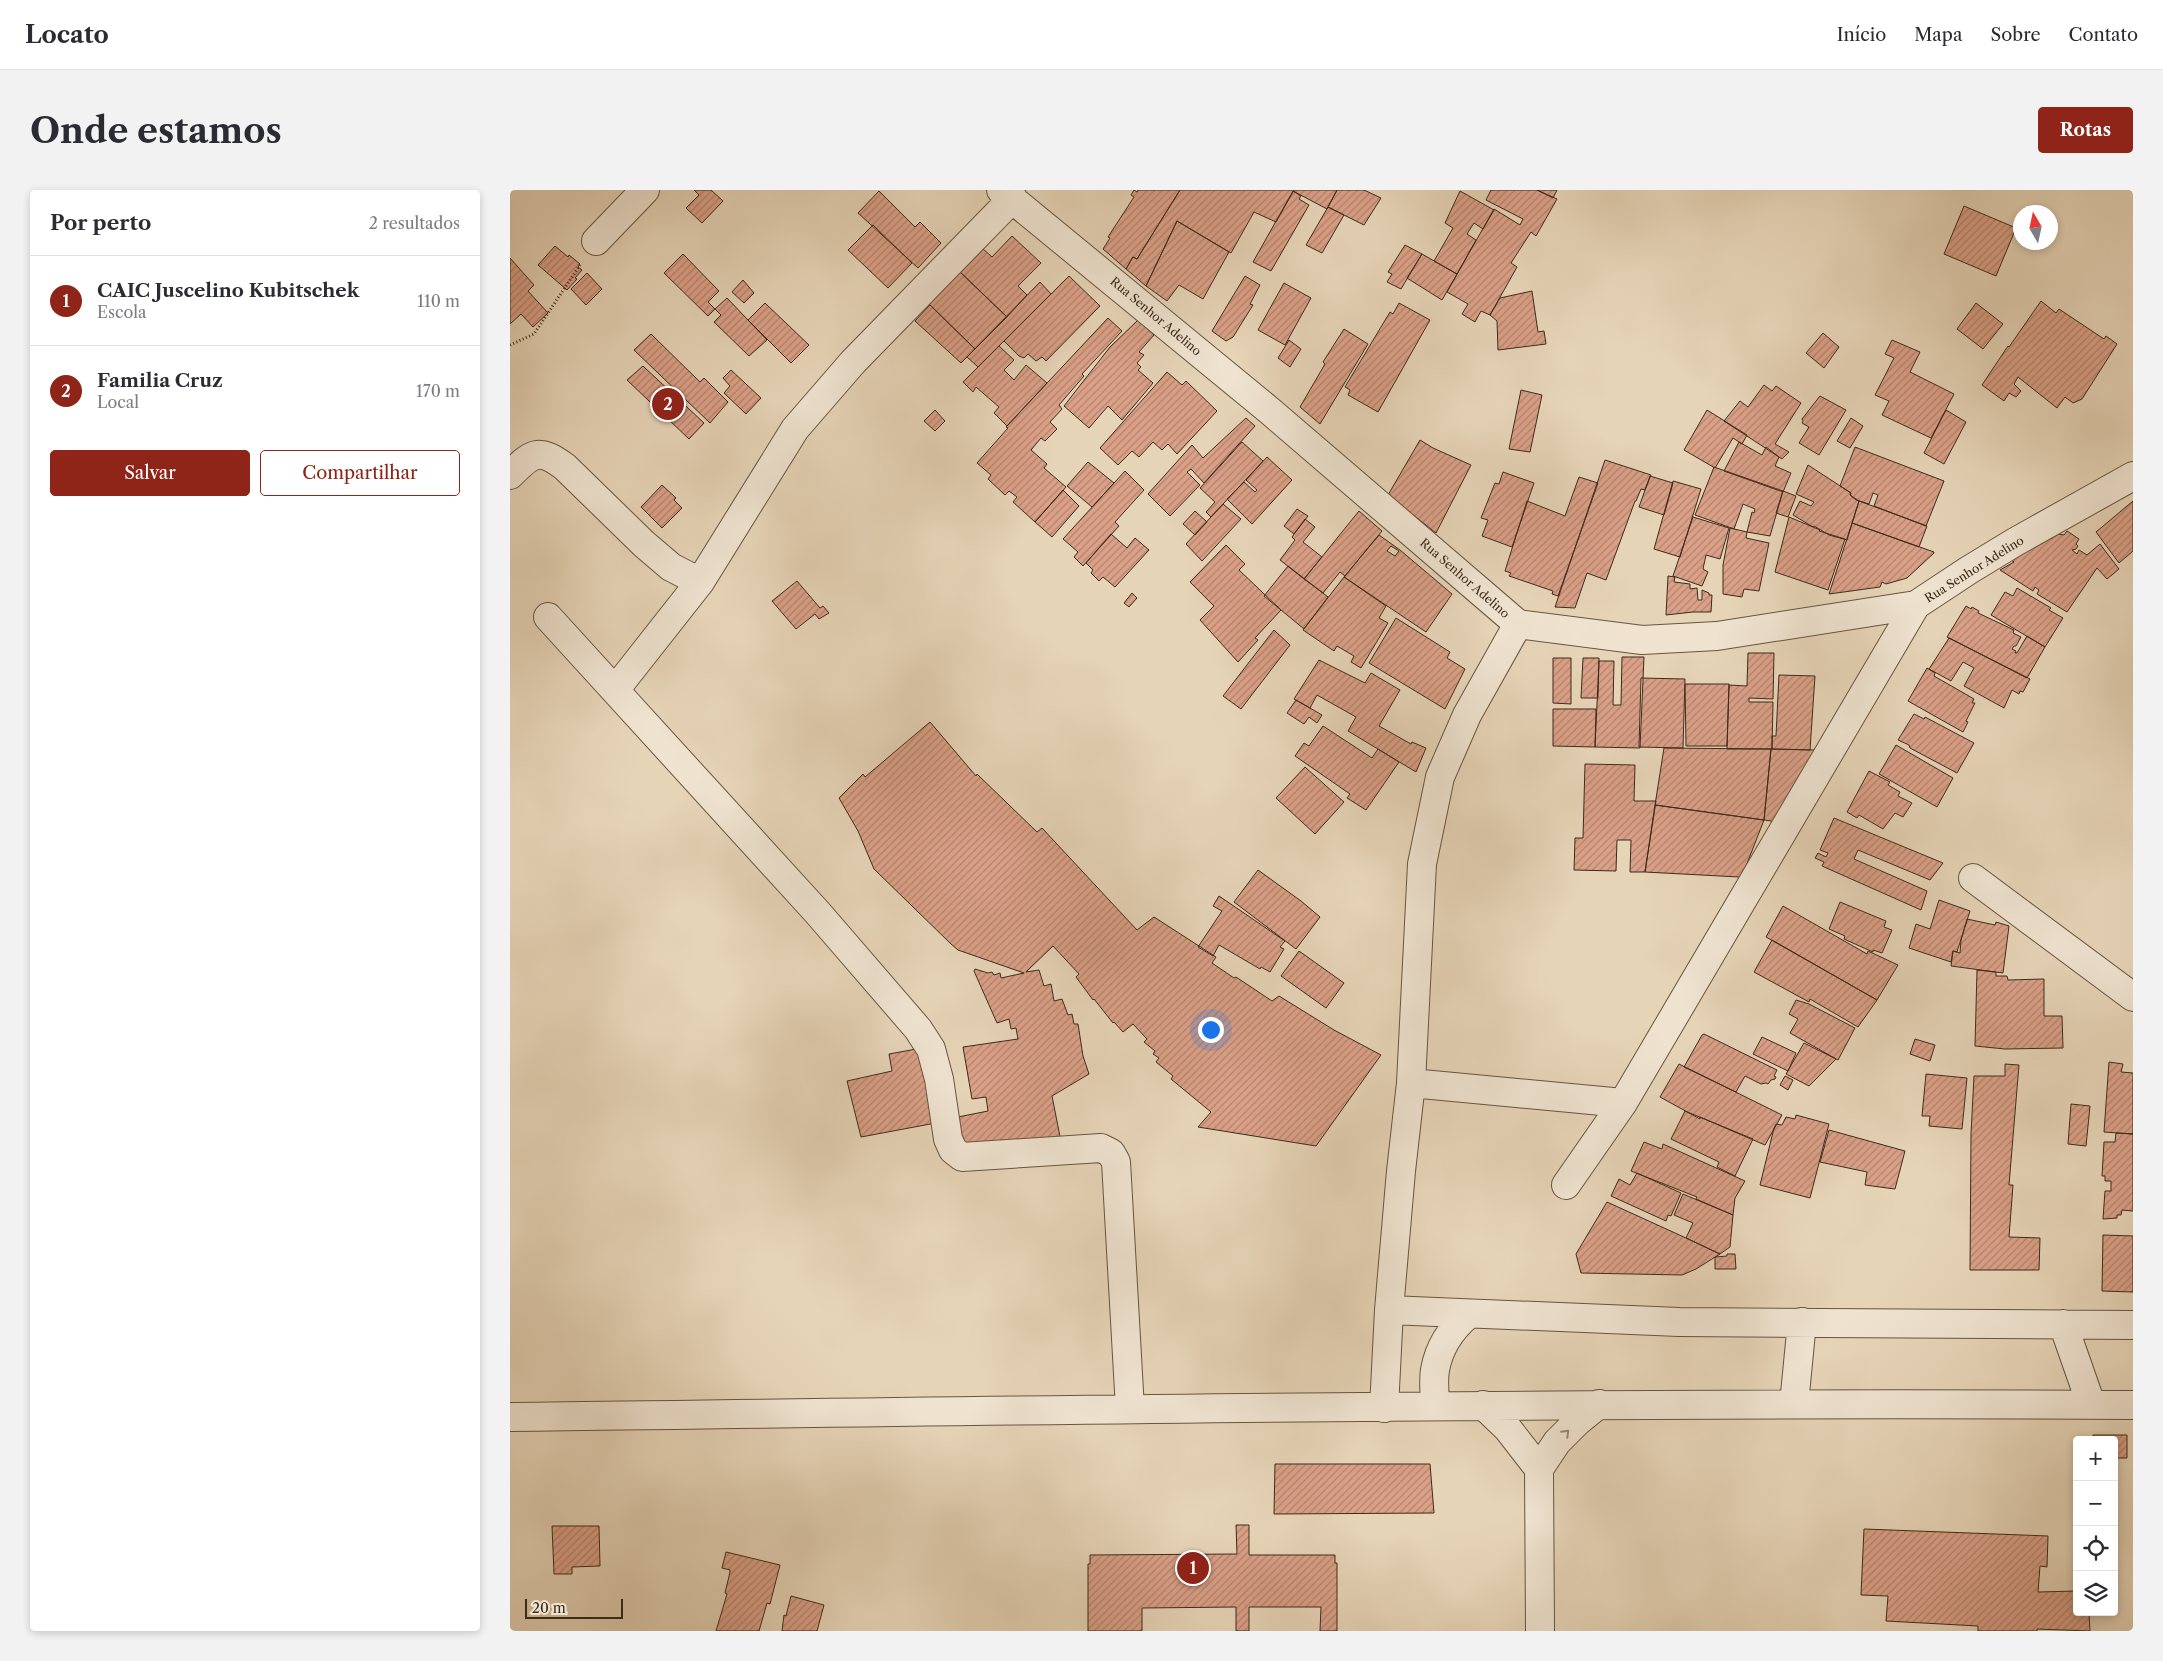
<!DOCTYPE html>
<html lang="pt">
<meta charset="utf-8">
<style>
:root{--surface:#fff;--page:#f2f2f3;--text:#2b2b33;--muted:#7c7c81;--line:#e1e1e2;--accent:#8f2418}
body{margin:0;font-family:"Libre Caslon Text",serif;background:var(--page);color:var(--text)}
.controls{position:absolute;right:15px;bottom:15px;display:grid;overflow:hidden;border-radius:5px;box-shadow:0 2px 8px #0003}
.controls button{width:45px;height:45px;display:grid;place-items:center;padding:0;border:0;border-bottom:1px solid var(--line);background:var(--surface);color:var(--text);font:25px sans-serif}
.compass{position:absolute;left:1503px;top:15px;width:45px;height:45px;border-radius:50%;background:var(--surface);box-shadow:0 2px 8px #0003;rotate:351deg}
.scale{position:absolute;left:15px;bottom:12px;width:98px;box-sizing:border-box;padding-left:5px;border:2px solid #3c2b19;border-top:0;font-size:14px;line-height:18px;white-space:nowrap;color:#3c2b19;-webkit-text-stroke:4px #efe3d0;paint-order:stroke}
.you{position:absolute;left:700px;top:839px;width:18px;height:18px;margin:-12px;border:4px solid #fff;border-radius:50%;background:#1a73e8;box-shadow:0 0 0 8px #1a73e833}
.badge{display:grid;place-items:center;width:32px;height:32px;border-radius:50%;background:var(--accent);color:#fff;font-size:16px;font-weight:700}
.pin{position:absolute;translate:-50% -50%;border:2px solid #fff;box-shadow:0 1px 5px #0006}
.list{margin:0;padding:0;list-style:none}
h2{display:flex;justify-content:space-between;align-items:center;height:65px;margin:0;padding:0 20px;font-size:21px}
h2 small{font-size:16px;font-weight:400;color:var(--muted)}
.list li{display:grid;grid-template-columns:32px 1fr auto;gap:15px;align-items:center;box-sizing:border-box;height:90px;padding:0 20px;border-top:1px solid var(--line)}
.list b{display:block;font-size:19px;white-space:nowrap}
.list p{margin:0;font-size:16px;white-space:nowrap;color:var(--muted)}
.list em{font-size:16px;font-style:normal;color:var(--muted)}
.actions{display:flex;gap:10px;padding:15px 20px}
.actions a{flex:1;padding:11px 0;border:1px solid var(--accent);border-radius:5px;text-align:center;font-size:18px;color:var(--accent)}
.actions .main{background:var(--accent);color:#fff}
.icon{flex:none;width:28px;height:28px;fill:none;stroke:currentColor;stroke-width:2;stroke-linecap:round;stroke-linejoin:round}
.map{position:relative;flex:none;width:1623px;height:1441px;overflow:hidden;border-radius:5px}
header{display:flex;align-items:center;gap:30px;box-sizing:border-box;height:70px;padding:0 25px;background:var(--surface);border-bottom:1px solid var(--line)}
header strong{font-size:24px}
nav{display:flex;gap:28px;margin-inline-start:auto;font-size:18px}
.intro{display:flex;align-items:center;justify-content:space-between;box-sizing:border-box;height:120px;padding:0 30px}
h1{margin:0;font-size:35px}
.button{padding:12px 22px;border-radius:5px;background:var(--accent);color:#fff;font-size:18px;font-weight:700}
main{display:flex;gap:30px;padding:0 30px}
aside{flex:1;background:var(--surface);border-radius:5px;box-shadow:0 2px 8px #0003}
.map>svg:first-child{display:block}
.building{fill:url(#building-hatch);stroke:#3c2b19;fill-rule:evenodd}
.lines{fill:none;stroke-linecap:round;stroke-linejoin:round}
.minor-casing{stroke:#665540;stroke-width:30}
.path{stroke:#3c2b19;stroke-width:3;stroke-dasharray:1 2.5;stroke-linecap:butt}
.minor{stroke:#efe3d0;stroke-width:28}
.oneway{stroke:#968774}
.labels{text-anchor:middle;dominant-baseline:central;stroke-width:4;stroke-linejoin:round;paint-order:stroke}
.street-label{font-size:12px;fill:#3c2b19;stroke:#efe3d0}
</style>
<header>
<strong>Locato</strong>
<nav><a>Início</a><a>Mapa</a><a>Sobre</a><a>Contato</a></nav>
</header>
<div class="intro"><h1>Onde estamos</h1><a class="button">Rotas</a></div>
<main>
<aside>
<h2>Por perto<small>2 resultados</small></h2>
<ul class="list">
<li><span class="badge">1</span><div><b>CAIC Juscelino Kubitschek</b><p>Escola</p></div><em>110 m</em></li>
<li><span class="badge">2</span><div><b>Familia Cruz</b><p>Local</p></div><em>170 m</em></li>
</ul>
<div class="actions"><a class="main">Salvar</a><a>Compartilhar</a></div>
</aside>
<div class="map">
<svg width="1623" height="1441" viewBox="0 0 1623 1441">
<defs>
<pattern id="building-hatch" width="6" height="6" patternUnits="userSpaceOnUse" patternTransform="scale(1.25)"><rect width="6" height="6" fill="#dba088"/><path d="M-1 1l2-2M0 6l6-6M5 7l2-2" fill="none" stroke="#b3836e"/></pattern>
</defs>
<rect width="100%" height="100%" fill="#e6d4b7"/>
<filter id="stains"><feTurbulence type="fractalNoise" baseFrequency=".004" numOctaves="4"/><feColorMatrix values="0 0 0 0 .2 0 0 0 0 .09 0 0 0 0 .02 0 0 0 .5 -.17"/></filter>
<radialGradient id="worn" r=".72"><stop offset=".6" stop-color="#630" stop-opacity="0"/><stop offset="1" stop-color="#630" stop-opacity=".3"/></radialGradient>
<path class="building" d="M184,0H201L213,11L192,33L176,18L189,5Z
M624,0L627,2L628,0H670L627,69L623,67L616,79L593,59L600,48L598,47L624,7L621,5Z
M670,0H784L766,32L744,22L721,63L667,31L636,96L616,79L623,67L627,69Z
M827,0H854L871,8L854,35L818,17Z
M827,0L817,19L783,1L784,0Z
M981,0H1027L1047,9L1026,46L1021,42L1001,73L1007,77L980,125L971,121L965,132L952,124L958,114L937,102L984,19L1010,35L1013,29L976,10Z
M1027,0H1047L1043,8Z
M369,1L405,37L410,32L431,53L408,78L348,23Z
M783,1L791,6L789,9L799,15L761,81L743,72Z
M950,1L984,20L973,39L964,33L957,44L966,50L947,84L924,71L943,38L935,33Z
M1454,16L1506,38L1486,86L1434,64Z
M818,17L834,25L812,63L796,55Z
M667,31L719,62L693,109L669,95L657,111L636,96Z
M363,35L402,73L378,98L338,60Z
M502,46L531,73L508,96L517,105L497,127L449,81L472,58L482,67Z
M895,55L912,64L891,99L877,92L882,84L878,82Z
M45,56L58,67L59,65L70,74L68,77L72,80L65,88L67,89L57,100L28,75Z
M173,64L209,101L198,112L205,119L198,126L154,83Z
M912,64L947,84L932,110L897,88Z
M0,68L24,95L18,101L38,123L23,137L11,124L0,134Z
M449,81L497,127L465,159L418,113Z
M77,83L92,99L76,115L61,99Z
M559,86L590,116L536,171L532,167L526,171L518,164L514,168L509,166L494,151Z
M735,86L750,95L740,114L743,115L723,147L716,151L702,141Z
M233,90L244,103L234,113L222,102Z
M530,92L541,104L468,177L457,167Z
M774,93L801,108L775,155L748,140Z
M1022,101L1028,142L1034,141L1036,154L988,160L987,131L980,125L990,108Z
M217,108L257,150L239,166L204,132L211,125L205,119Z
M1531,111L1546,123L1549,119L1594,149L1596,146L1607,154L1572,209L1563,213L1555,207L1547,218L1508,187L1504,194L1511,201L1506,207L1499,203L1494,211L1472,195L1498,156L1499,157Z
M255,113L299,155L281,173L238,130Z
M889,113L920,130L868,222L838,205L840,200L835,197L880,122L883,124Z
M1466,113L1493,134L1473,159L1447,139Z
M420,115L465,159L451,173L405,131Z
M598,128L612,141L572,184L574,186L549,215L552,219L540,232L547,239L535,251L531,248L521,260L537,274L534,278L556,297L525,332L503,312L507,307L499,301L495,305L478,289L481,285L467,273L498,238L496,237Z
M628,130L644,145L629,162L634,165L627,173L631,177L628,180L643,193L612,230L598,216L579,238L554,216L600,157Z
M834,139L858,154L810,234L790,217L815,174L813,172Z
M1313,143L1329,157L1314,178L1296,163Z
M141,144L190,192L194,188L218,212L200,233L124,160Z
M779,150L791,159L780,177L768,168Z
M1382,150L1410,162L1400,182L1444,204L1421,248L1372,225L1379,211L1365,205L1384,168L1375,164Z
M489,156L504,170L494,180L504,190L516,175L537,193L497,236L484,223L489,217L466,197L463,202L453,192Z
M133,176L194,233L179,249L117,190Z
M221,180L251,208L236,224L214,203L220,196L213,188Z
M657,182L672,195L676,191L707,221L667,264L658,254L652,260L643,252L629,267L622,261L608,275L590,258Z
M1254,195L1262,201L1266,196L1291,213L1265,254L1279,262L1272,269L1214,231L1230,211L1238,217Z
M1011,200L1032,205L1020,262L999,259Z
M1310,206L1336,220L1309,265L1289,253L1299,237L1292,233L1293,231L1292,229Z
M425,220L435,231L425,241L414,231Z
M1197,220L1237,245L1232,254L1223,248L1205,278L1174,260Z
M1436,220L1456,232L1434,274L1414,263Z
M736,228L745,236L694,293L681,279L677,282L690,295L660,326L638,304L682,255L693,268Z
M1341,228L1353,236L1340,258L1327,251Z
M910,250L923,258L961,275L926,343L878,305Z
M732,252L753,271L701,327L696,322L705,312L690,298Z
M1229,252L1252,265L1256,257L1269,267L1265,276L1281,283L1273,302L1214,281Z
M1345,257L1434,291L1416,336L1364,316L1368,305L1363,303L1359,314L1346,310L1340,305L1341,303L1330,296Z
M757,267L782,290L742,334L717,309L734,292L745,302L747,300L736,290Z
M1095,270L1141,285L1135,300L1131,299L1126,311H1125L1096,390L1077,383L1065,418L1045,417Z
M578,272L604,293L582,317L557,296Z
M1298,275L1341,303L1340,305L1349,311L1337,350L1319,345L1304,336L1303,337L1283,325L1290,311L1301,316L1304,312L1286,304Z
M1204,277L1273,301L1260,346L1237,342L1242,322L1244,323L1245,319L1233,314L1224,339L1185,325Z
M615,281L634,300L605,332L609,336L573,376L564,367L568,362L553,349Z
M993,282L1024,293L1002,357L972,346L978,330L971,328L985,293L989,294Z
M1140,286L1163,293L1154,325L1129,317Z
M1069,287L1088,293L1048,406L1042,404L1043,401L999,386L1001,383L995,381L1017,311L1055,326Z
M1163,291L1191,299L1170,367L1144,359Z
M152,295L166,308L164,310L172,318L152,338L131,317Z
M553,300L569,316L542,347L525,332Z
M1273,301L1286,306L1278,327L1266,323Z
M1349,311L1417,336L1409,357L1342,333Z
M1623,311V361L1609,373L1586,342Z
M713,314L731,329L692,371L676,354Z
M787,319L798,326L784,344L774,336Z
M685,321L697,332L685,345L673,334Z
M849,321L872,341L835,386L830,382L813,403L794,389Z
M1183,327L1219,338L1210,369L1196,365L1193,379L1198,382L1192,396L1163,386Z
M1279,327L1310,340L1309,341L1335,349L1318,400L1265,382Z
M795,329L805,337L793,352L812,367L794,389L770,370L785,350L782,347Z
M1342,333L1424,362V363L1397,388L1376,394L1372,392L1370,397L1319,404Z
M1220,338L1237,342L1236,348L1259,353L1249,401L1234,399L1232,407L1213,404V375Z
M1557,341L1569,349L1566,354L1568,356L1566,359L1562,360L1567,364L1569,360L1577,365L1590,354L1609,379L1597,389L1587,378L1557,422L1527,404L1529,400L1525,397L1523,401L1490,380L1504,372L1498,368L1540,347L1541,349L1548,344L1554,345Z
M601,344L617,358L625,348L639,360L605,397L593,387L589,391L581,383L583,380L576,373Z
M869,345L890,360L942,404L916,442L834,387ZM881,356L889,361L885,366L877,361Z
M716,355L735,374L729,380L771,420L745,448L748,450L728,472L690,430L704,416L680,392Z
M778,376L818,407L794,439L754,406Z
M1158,386L1165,387L1164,392L1180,394V399L1187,398L1188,410H1192V400L1199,403V405H1202L1201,422H1183L1156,425Z
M834,387L876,416L869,428L878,433L851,478L841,472L844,466L827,456L824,461L793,440Z
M287,391L310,418L313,416L319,423L309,429L305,424L286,439L262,411Z
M1507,398L1541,418L1539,420L1553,428L1535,457L1481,425L1495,402L1503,406Z
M622,403L627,408L619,417L614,413Z
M1456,416L1461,419L1462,417L1469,421L1468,423L1504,440L1503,443L1511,447L1506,456H1504L1502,459L1506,461L1505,463H1507L1517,446L1535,457L1517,488L1437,447Z
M886,428L940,462L937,468L955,479L935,519L859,473Z
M764,440L780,455L731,519L713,506Z
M1439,448L1520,489L1513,502L1510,501L1509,504L1502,500L1494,518L1454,496L1464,478L1453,472L1441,491L1419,479Z
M1238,463H1264L1263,509L1239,508V512H1263L1262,559H1217L1219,495L1237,496Z
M1112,467H1134L1130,558L1085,557L1089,471H1104L1103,515H1111Z
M1043,468H1061V514L1043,513Z
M1073,468H1089L1088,508H1071Z
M809,470L855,493L861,483L890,500L869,536L901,554L902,552L916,558L906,582L838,541L846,527L807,505L800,518L784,509Z
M1417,478L1425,483L1424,486L1464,509L1462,513H1465L1456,531L1458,532L1453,542L1398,511Z
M1269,485L1305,486L1300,560L1262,559V546H1266Z
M1131,488L1175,489L1173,558L1129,557Z
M1175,494H1219L1217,556H1176Z
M786,510L812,525L807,533L799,527L794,534L777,523Z
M1043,519H1086L1085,557L1043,556Z
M1404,524L1414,529L1415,527L1464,553L1447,583L1400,558L1399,555L1388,550Z
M420,532L466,586L467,584L527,642L532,638L627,740L644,727L706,767L702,773L724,788L726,787L762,811L769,806L824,840L871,865L806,956L688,937L701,922L661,889L663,886L646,872L649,868L643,864L645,861L634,852L637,849L623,834L613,842L604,832L603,833L584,809L583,810L566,787L569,784L543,756L516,782L529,780L534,796L541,794L544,811L552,809L558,825L562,824L564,834H568L573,866L579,884L542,906L554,967L457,976L447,929L351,947L337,891L382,881L379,864L434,854L448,927L478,921L476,907L462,909L453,857L508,849L506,838L501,839L499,829L487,833L464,781L465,779L478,783L482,782L484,785L490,783L491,788L514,783L448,760L441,754L364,679L348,641L329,608L353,584L355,587Z
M813,536L862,568L868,559L889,572L856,620L837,608L840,604L785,566L794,553L799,556Z
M1386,555L1443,588L1427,617L1369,584Z
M1154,558L1261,559L1254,630L1145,615Z
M1261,559L1308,560L1268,632L1254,630Z
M1075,574L1125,575L1124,611H1146L1135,682H1120L1121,650H1107L1106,681L1064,680L1065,648H1073Z
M795,577L834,612L805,644L766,608Z
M1359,581L1380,592L1378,595L1390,602L1388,606L1402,613L1393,627L1385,623L1373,639L1349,625L1347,628L1337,622Z
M1145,615L1254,630L1233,684L1229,687L1135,682Z
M1324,628L1433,673L1420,690L1348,660L1344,669L1417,701L1411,720L1312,676L1314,672L1305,668L1308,663L1316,667L1318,663L1310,660Z
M748,680L791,711L810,727L786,759L724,712Z
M709,706L775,751L770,757L774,759L760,782L751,777L750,779L709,755L703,766L688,757L712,721L703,716Z
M1429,710L1460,721L1447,762L1443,761L1441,772L1399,758L1406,734L1420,739Z
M1330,712L1376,731L1374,737L1382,740L1372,763L1363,760V762L1334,749L1335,746L1319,739Z
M1273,716L1357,764L1358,761L1388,775L1367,810L1256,747Z
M1457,729L1485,735L1486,732L1499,736L1493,783L1441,776L1443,761L1450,763L1451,750Z
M1262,750L1367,810L1348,837L1300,809L1299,812L1244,782Z
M789,761L834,793L816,818L771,786Z
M1467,780L1486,782V786H1497L1498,790L1534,789V826H1552L1553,858L1495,859L1465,856Z
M1286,810L1299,814L1345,838L1328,870L1280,843L1288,829L1279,824Z
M1194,844L1267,880L1264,886L1266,887L1265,889L1261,890L1258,894L1256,893L1251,894L1235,886L1226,902L1174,877L1192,845Z
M1252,847L1286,863L1278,881L1243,864Z
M1405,849L1425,855L1420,871L1400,864Z
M1294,853L1326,869L1299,896L1276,884Z
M1599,872L1613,874L1611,882L1623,883V944L1594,942Z
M1169,874L1272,925L1255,955L1190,927V929L1150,907Z
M1495,874L1509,875L1499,995H1503L1499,1047L1530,1048L1529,1080H1460L1461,944L1464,886H1495Z
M1416,884L1457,888L1452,939L1419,936L1420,926H1412Z
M1275,886L1283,890L1278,900L1270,895Z
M1561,914L1580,916L1576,956L1558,954Z
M1175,921L1243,949L1225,986L1207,977L1209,972L1161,949Z
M1286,925L1319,934L1300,1008L1250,995L1264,938L1266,934L1272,935L1276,927L1285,929Z
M1319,940L1395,961L1385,999L1355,995L1357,982L1310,972Z
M1606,943L1623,944V1021L1612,1020L1611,1025H1607V1028L1593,1029L1595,1001H1601V991H1595V986H1592L1594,952H1605Z
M1134,952L1152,959L1153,954L1235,991L1225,1008L1223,1025L1186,1009L1187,1007L1121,981Z
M1127,983L1171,1003L1161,1026L1158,1025L1156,1031L1101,1006L1109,989L1120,995Z
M1173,1004L1223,1025L1220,1057L1210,1064L1176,1048L1183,1033L1164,1025Z
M1097,1012L1176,1048L1210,1064L1186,1079L1172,1085L1071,1083L1066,1064Z
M1593,1045L1623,1046V1102L1592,1101Z
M1217,1064H1225L1226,1079H1205V1067L1217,1066Z
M1583,1245H1617V1268H1604V1250H1583Z
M765,1274H920L924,1323L764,1324Z
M726,1335H739V1365H825V1373H827V1441H810L811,1417H739V1441H726V1417L632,1418V1441H578V1374H580V1365L727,1364Z
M42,1336H89L90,1376L62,1377V1384H44Z
M1354,1339L1538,1346L1537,1377L1530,1376L1528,1402L1567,1401V1422H1579L1580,1441L1527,1439V1441H1468V1436L1376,1431L1378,1406L1351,1405Z
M216,1362L270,1375L260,1414L257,1413L249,1441H206L217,1404L215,1403L220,1382V1380L212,1378Z
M281,1406L314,1415L307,1441H272L274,1425L276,1426Z"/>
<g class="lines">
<defs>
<path id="minor" d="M491,0L760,221L1008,434L1132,450L1207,446L1406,415L1459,380L1505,352L1623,286
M86,51L135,0
M0,285C22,263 28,257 55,277L134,354L161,377L190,392
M38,427L307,722L408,839L421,859L429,889L438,949L443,960L452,967L591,958L601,963L606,972L620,1219
M105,500L190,392L285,239L343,172L503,8
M1463,688L1623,807
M901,893L1113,913
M1056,995L1113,913L1406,415
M879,1120L1169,1132L1623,1135
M1553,1134L1581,1214
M1284,1214L1292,1132
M973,1215L998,1239L1029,1279
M925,1216C925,1205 923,1191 925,1180C929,1157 942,1138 959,1124
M874,1218L879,1120L891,981L901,893L912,674L930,587L957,525L1008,434
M0,1227C541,1220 1082,1212 1623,1215
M1030,1441L1029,1279L1047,1252L1068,1231L1089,1214"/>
</defs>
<use href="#minor" class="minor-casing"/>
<path class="path" d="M0,155L24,144L70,75"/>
<use href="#minor" class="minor"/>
</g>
<defs><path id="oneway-chevron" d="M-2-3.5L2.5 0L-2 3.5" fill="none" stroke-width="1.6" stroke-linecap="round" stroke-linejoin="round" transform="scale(1.25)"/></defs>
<use class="oneway" href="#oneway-chevron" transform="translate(1056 1243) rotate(-45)"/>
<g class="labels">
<g class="street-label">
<text transform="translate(646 126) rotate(40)">Rua Senhor Adelino</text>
<text transform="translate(1464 379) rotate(-32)">Rua Senhor Adelino</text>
<text transform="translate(955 388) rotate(41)">Rua Senhor Adelino</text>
</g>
</g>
<rect width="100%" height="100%" filter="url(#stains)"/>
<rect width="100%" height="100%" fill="url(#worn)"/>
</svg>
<div class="controls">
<button>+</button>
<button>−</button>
<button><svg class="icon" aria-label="locate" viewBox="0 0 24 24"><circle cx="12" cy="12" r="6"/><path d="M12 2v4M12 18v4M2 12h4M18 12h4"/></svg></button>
<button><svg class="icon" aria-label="layers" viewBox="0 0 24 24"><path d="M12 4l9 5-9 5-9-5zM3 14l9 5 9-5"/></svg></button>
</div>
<svg class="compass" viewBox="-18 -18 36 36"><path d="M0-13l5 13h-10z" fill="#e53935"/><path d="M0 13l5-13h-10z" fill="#7c7c81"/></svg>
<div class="scale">20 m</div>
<div class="you"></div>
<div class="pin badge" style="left:683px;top:1378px">1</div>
<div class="pin badge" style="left:158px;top:214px">2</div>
</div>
</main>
